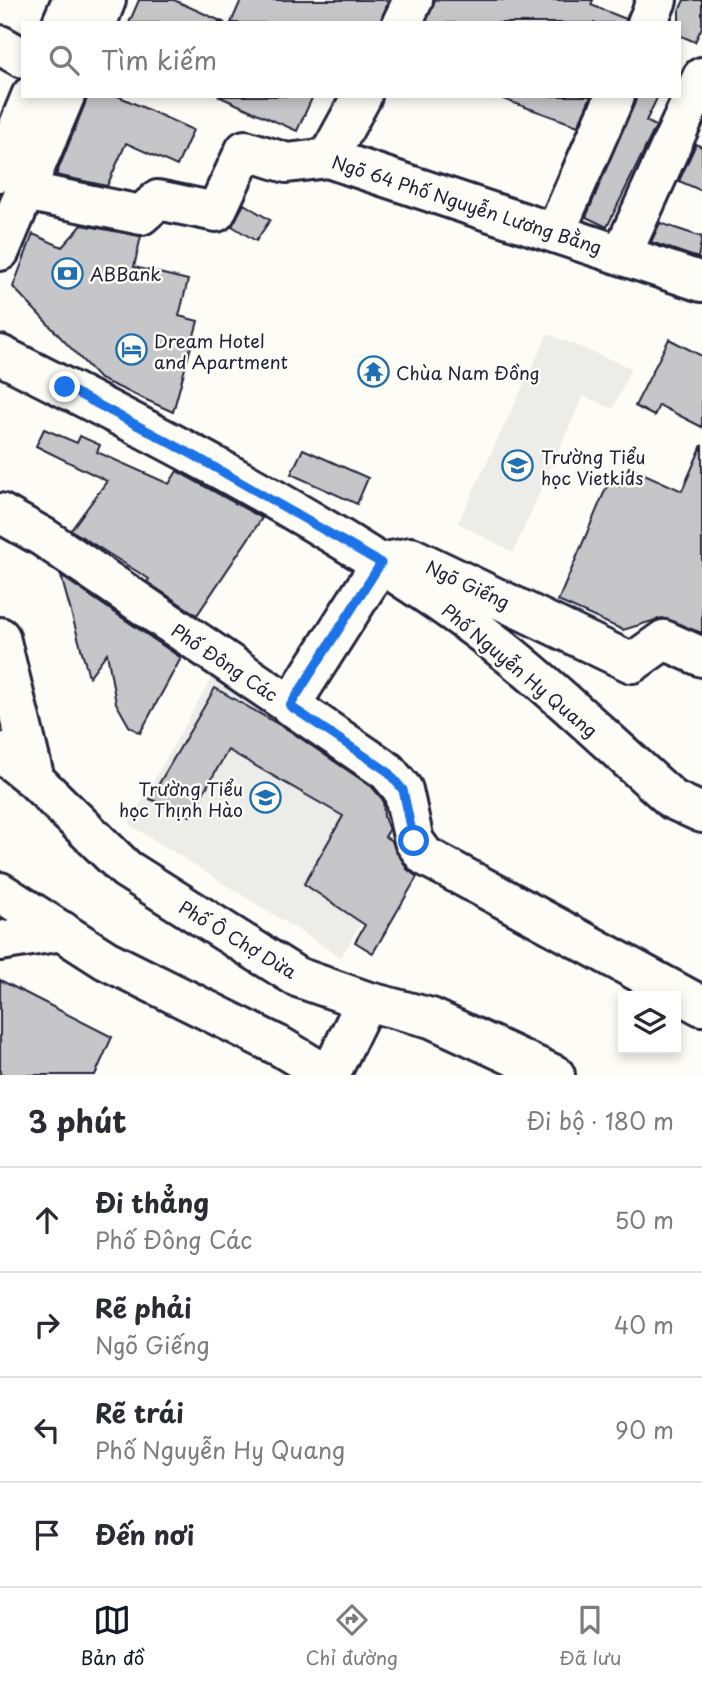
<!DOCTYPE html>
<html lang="vi">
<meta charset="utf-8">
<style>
:root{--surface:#fff;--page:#f2f2f3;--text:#2b2b33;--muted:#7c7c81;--line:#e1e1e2;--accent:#111827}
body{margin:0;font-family:"Playpen Sans",sans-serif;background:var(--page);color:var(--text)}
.controls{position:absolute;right:21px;bottom:21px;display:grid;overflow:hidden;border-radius:0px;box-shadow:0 4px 10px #0003}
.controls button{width:63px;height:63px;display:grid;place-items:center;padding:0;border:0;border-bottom:2px solid var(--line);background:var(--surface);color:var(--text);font:35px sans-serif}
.stop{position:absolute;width:21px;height:21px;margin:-16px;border:5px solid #1a73e8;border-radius:50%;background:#fff}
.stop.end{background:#1a73e8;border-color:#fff;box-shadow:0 2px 7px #0008}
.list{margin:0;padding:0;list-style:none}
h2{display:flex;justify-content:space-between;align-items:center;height:91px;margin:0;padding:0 28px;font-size:30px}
h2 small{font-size:23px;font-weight:400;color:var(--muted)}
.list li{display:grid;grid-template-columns:46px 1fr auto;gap:21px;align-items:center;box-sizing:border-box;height:105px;padding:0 28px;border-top:2px solid var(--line)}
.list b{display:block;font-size:26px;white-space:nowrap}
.list p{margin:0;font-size:23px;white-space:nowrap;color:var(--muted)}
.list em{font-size:23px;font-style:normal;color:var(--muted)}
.icon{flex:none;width:38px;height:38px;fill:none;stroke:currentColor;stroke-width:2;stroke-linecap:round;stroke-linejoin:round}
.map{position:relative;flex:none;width:702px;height:1075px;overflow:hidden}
.search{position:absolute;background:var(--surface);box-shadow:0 4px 10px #0003;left:21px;right:21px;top:21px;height:77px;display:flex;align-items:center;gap:18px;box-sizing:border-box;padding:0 24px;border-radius:0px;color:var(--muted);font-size:26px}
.sheet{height:511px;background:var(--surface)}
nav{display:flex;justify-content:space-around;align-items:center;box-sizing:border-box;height:98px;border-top:2px solid var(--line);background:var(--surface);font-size:19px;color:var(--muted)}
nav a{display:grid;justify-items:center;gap:4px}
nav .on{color:var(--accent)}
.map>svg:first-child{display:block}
.built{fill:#ecece9}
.building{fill:#c6c6c8;stroke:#22223b;stroke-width:2}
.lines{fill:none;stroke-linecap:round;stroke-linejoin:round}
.minor-casing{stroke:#22223b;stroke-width:44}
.major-casing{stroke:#22223b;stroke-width:44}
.minor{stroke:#fdfcf7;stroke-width:38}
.major{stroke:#fdfcf7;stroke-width:38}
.route{stroke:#1a73e8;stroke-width:9}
.labels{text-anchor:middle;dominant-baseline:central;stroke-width:5;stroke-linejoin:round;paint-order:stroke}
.street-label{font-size:18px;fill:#22223b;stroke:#fdfcf7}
.poi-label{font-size:18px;fill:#22223b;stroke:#fdfcf7;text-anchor:start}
</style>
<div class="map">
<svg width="702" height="1075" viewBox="0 0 702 1075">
<rect width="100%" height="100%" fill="#fdfcf7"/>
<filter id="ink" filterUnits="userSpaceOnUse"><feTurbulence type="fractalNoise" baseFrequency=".0143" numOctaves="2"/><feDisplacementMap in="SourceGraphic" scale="14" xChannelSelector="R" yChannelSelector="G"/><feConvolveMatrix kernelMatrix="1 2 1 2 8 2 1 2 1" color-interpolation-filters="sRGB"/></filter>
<g filter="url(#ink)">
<path class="built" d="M548,334L631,368L613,409L583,396L513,552L458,523Z
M212,677L378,773L408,842L341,957L129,824Z"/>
<path class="building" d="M139,0H174L225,23H129Z
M241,0H389L380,23H231Z
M435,0H593L591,5L626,19V23H426Z
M684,0H702V27L695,42L679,35V11Z
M88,96H118L193,130L177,166L126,143L107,186L56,175Z
M218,96H313L297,131Z
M503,96H591L578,126L503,99Z
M636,96H658L646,121L656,126L607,227L586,217Z
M696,144L702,147V191L679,181Z
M244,204L270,220L256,241L232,226Z
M660,223L702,237L698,258L651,242Z
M82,225L141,236L134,267L188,280L179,316L198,321L173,412L100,379L13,287L33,234L62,247Z
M669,339L702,356V427L659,405L654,416L635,406Z
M44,429L77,443L80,436L100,445L97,452L169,484L177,471L262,518L197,615L147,582L149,579L71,530L107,481L36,446Z
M702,445V633L662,618L623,630L558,601L609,481L620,486L629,467L682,491Z
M303,449L368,478L357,504L291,474Z
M61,576L181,658L140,733L129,726L116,703L107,653L89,677Z
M215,688L290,731L372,787L383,800L384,817L389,830L385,837L392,841L407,869L417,877L373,953L355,942L365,925L304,884L343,816L228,750L190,816L150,799Z
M0,980L112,1037L95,1075H0Z"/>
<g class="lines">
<defs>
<path id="minor" d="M402,23L413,0
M647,23L657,0
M0,45L23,58
M328,158L362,96
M26,188L44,195L141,215L158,200L216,212L245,150L287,163L328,158L702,282
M556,231L615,96
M622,254L702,77
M0,355C157,434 316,515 460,617C536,671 604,739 673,800L702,813
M0,513L43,537L387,771L403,790L414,841L425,856L702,1006
M290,706L381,563L411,557L632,663L664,640L702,657
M0,941L62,931"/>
<path id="major" d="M62,23L72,0
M97,23L106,0
M0,172L31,96
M0,251L65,96
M0,637L35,780
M0,752L35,780L126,869L297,977L366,1001L431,1018L555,1075
M0,892L106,960L281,1047L327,1075
M330,1075L366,1001"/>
</defs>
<use href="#minor" class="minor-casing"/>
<use href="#major" class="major-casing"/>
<use href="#minor" class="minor"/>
<use href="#major" class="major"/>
</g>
</g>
<g class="lines" filter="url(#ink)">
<path class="route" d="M65,387L195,456L381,563L290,706L387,771L403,790L414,841"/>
</g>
<defs>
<symbol id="bank-ring" viewBox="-11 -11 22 22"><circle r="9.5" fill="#fdfcf7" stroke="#1f6fb2" stroke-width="1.5"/><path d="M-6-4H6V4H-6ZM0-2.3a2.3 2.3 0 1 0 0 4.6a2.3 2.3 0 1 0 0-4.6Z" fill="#1f6fb2"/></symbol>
<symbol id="hotel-ring" viewBox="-11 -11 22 22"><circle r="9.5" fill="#fdfcf7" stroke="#1f6fb2" stroke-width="1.5"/><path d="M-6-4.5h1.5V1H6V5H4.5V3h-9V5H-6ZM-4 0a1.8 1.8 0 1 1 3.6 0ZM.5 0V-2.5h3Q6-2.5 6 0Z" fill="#1f6fb2"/></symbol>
<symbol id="temple-ring" viewBox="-11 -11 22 22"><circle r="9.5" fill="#fdfcf7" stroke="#1f6fb2" stroke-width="1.5"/><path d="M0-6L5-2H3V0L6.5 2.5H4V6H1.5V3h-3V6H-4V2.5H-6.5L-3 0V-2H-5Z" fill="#1f6fb2"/></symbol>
<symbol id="school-ring" viewBox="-11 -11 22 22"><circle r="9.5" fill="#fdfcf7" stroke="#1f6fb2" stroke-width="1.5"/><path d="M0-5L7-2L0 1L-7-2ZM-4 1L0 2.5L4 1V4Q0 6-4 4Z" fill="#1f6fb2"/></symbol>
</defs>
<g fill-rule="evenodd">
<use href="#bank-ring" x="50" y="256" width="35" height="35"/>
<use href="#hotel-ring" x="114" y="332" width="35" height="35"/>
<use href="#temple-ring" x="356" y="354" width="35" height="35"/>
<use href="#school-ring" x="500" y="448" width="35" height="35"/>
<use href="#school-ring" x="248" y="780" width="35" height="35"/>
</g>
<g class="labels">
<g class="street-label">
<text transform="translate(467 204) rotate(18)">Ngõ 64 Phố Nguyễn Lương Bằng</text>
<text transform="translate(468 584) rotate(25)">Ngõ Giếng</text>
<text transform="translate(225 662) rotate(34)">Phố Đông Các</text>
<text transform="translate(520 670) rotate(40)">Phố Nguyễn Hy Quang</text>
<text transform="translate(238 939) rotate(31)">Phố Ô Chợ Dừa</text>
</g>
<g class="poi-label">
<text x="90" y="273">ABBank</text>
<text x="154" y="340">Dream Hotel<tspan x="154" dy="21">and Apartment</tspan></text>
<text x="396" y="372">Chùa Nam Đồng</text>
<text x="541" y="456">Trường Tiểu<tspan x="541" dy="21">học Vietkids</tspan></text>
<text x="243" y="788" text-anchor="end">Trường Tiểu<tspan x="243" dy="21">học Thịnh Hào</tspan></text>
</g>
</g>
</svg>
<div class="controls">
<button><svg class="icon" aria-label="layers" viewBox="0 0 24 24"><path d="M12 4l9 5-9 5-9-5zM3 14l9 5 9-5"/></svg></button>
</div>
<div class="stop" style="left:414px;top:841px"></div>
<div class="stop end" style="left:65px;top:387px"></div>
<div class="search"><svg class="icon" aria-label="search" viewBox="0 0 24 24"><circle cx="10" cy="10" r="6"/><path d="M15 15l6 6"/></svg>Tìm kiếm</div>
</div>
<section class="sheet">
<h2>3 phút<small>Đi bộ · 180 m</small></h2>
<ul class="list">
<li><svg class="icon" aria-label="ahead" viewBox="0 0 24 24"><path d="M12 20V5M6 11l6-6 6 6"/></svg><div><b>Đi thẳng</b><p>Phố Đông Các</p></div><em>50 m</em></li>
<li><svg class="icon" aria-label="right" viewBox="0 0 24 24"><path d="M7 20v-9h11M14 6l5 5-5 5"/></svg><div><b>Rẽ phải</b><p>Ngõ Giếng</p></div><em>40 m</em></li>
<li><svg class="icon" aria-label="left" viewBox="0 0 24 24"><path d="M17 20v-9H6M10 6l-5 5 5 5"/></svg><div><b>Rẽ trái</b><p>Phố Nguyễn Hy Quang</p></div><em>90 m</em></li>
<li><svg class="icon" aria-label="arrive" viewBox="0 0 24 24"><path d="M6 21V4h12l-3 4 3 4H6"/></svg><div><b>Đến nơi</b></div></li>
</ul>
</section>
<nav>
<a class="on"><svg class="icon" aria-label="map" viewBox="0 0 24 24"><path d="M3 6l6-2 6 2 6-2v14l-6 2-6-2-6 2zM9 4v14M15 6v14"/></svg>Bản đồ</a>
<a><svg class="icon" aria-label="directions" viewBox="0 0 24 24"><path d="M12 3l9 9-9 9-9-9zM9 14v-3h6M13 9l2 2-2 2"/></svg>Chỉ đường</a>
<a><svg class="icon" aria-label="saved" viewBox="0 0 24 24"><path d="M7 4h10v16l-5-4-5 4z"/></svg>Đã lưu</a>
</nav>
